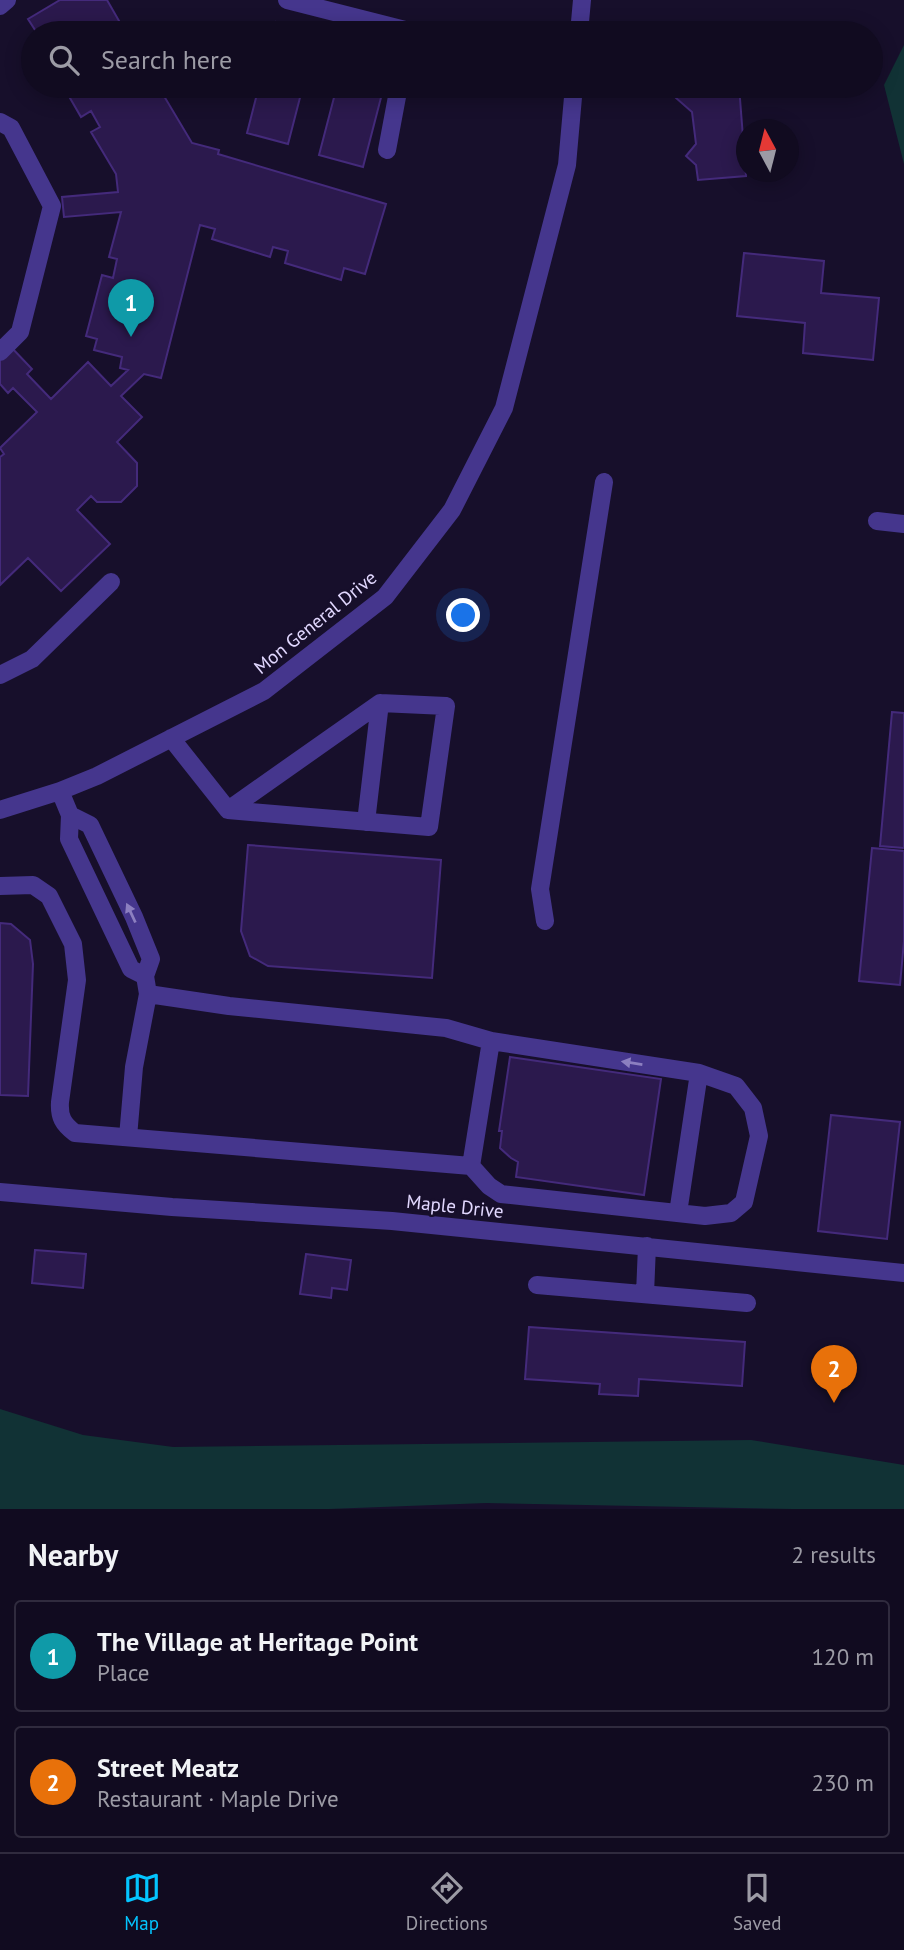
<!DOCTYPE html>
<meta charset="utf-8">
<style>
:root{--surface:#110b20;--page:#1a1429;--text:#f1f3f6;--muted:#9c9ba5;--line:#302b3e;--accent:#04c5ff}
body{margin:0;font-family:"PT Sans",sans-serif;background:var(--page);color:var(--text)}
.compass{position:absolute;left:736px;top:119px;width:63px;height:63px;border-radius:50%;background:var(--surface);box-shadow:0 4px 18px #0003;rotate:353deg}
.you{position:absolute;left:464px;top:616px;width:24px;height:24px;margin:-18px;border:5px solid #fff;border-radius:50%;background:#1a73e8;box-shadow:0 0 0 10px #1a73e833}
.badge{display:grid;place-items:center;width:46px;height:46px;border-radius:50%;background:var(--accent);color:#fff;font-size:23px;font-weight:700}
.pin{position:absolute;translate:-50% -58px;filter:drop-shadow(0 2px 4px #0008)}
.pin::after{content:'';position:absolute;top:37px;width:24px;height:21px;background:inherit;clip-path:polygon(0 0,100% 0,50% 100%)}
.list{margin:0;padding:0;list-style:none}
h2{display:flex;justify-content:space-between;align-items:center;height:91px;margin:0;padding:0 28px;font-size:30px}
h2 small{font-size:23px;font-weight:400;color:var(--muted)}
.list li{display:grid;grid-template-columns:46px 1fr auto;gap:21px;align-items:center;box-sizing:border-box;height:112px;margin:0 14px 14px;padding:0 14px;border:2px solid var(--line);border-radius:7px}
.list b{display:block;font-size:26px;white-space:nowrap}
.list p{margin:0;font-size:23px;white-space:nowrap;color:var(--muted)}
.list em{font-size:23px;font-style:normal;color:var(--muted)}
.icon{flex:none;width:38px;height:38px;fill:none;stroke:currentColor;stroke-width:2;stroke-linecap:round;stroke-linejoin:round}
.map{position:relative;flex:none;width:904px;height:1509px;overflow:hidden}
.search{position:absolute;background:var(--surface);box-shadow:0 4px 18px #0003;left:21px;right:21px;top:21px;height:77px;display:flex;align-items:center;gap:18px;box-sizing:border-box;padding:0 24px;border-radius:38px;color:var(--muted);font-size:26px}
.sheet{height:343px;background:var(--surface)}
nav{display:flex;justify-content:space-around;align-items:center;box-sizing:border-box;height:98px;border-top:2px solid var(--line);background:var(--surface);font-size:19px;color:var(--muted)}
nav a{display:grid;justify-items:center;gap:4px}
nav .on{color:var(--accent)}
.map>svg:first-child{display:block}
.green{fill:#113235}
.building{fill:#2b194d;stroke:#442a7b;stroke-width:2}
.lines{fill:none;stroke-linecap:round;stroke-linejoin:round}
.minor{stroke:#45368d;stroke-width:18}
.oneway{fill:#8c7fc0}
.labels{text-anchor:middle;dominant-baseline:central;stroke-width:5;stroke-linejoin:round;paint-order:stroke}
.street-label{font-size:19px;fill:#e2d8ff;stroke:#170f2b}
</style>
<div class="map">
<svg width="904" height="1509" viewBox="0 0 904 1509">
<rect width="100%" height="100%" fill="#170f2b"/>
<path class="green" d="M904,45V164L884,85Z
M0,1409L83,1435L173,1447L751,1440L904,1465V1509H793L486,1503L329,1509H0Z"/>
<path class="building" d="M60,0H107L126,33H37L28,19Z
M276,22L318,33H273Z
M734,25L735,33H687L686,29Z
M63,86H158L192,143L219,150L218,154L386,204L365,274L344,268L341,280L285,263L288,251L273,247L270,257L212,239L215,229L200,225L161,378L144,374L121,396L142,417L117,442L137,463V486L121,502H97L91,496L77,510L110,544L61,591L28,558L0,585V457L4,454L0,448L37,412L13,388L8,393L0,384V356L10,346L32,369L27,374L51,399L88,362L111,386L128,370L120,368L122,357L94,350L97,339L86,336L102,275L113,278L117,259L109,257L121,212L64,217L62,197L118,192L116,174L91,132L100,127L91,111L81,117Z
M259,86H303L288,144L247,133Z
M337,86H384L363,167L319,155Z
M672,86H739L746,176L698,180L696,165L686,156L696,144L692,112L668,91Z
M744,253L824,261L821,293L879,298L873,360L803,353L805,323L737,316Z
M892,712L904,713V848L880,846Z
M248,845L441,860L432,978L268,966L250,956L241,931Z
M872,848L904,851V941L900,985L859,981Z
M0,923L11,924L30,940L33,964L28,1096L0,1095Z
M510,1057L661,1079L644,1195L516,1177L518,1162L511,1158L500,1148L502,1131H499Z
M831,1115L900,1122L887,1239L818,1231Z
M35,1250L86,1254L83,1288L32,1283Z
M306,1254L351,1260L347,1290L332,1288L331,1298L300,1294Z
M529,1327L745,1342L742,1386L639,1379L638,1396L599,1394L600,1384L525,1379Z"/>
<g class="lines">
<path class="minor" d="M287,0L409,31V33
M0,6L7,0
M579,33L582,0
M0,122L11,128L52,206L20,332L0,352
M387,150L399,86
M877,521L904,524
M0,675L32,659L111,582
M171,738L228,810L429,827L446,706L380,703L228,810
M60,791L70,815L69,839L131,969L145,976
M0,810L60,791L97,776L264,691L385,597L452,510L504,408L567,165L574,86
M70,815L90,825L134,917L151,959L145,976L148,994L134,1067L128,1137
M366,822L380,703
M0,886L33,885L49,896L73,944L77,980L60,1102C59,1117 63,1124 75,1133L471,1166L489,1186L501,1194L705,1216L731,1213L744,1202L759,1136L753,1108L736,1086L699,1073L491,1041L446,1028L229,1006L148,994
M545,921L540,889L604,482
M471,1166L491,1041
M0,1192L172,1207L392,1221L904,1273
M678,1213L699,1073
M537,1285L747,1303
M645,1294L647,1246"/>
</g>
<defs><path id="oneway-solid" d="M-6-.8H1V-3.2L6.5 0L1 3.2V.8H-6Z" transform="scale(1.75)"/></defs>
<g class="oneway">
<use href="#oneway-solid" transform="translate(131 913) rotate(-115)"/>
<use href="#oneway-solid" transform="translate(632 1063) rotate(-171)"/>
</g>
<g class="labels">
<g class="street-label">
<text transform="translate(315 622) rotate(-39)">Mon General Drive</text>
<text transform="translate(455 1206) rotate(6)">Maple Drive</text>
</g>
</g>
</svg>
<svg class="compass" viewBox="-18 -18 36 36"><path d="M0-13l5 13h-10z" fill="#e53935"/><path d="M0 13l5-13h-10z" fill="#9c9ba5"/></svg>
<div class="you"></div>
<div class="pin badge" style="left:131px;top:337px;background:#0f9aa8">1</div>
<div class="pin badge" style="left:834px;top:1403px;background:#e8710a">2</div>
<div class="search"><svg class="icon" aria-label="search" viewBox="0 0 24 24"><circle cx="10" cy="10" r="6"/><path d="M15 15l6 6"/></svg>Search here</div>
</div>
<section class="sheet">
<h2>Nearby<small>2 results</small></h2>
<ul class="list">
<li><span class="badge" style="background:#0f9aa8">1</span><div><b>The Village at Heritage Point</b><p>Place</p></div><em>120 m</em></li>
<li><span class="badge" style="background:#e8710a">2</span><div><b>Street Meatz</b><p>Restaurant · Maple Drive</p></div><em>230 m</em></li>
</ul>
</section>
<nav>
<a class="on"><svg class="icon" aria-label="map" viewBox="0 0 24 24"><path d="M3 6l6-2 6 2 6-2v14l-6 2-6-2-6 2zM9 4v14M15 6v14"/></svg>Map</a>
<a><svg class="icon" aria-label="directions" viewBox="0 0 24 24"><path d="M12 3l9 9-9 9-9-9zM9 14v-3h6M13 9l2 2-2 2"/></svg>Directions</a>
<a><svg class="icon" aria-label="saved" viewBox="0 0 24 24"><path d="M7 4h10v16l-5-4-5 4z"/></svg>Saved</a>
</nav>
